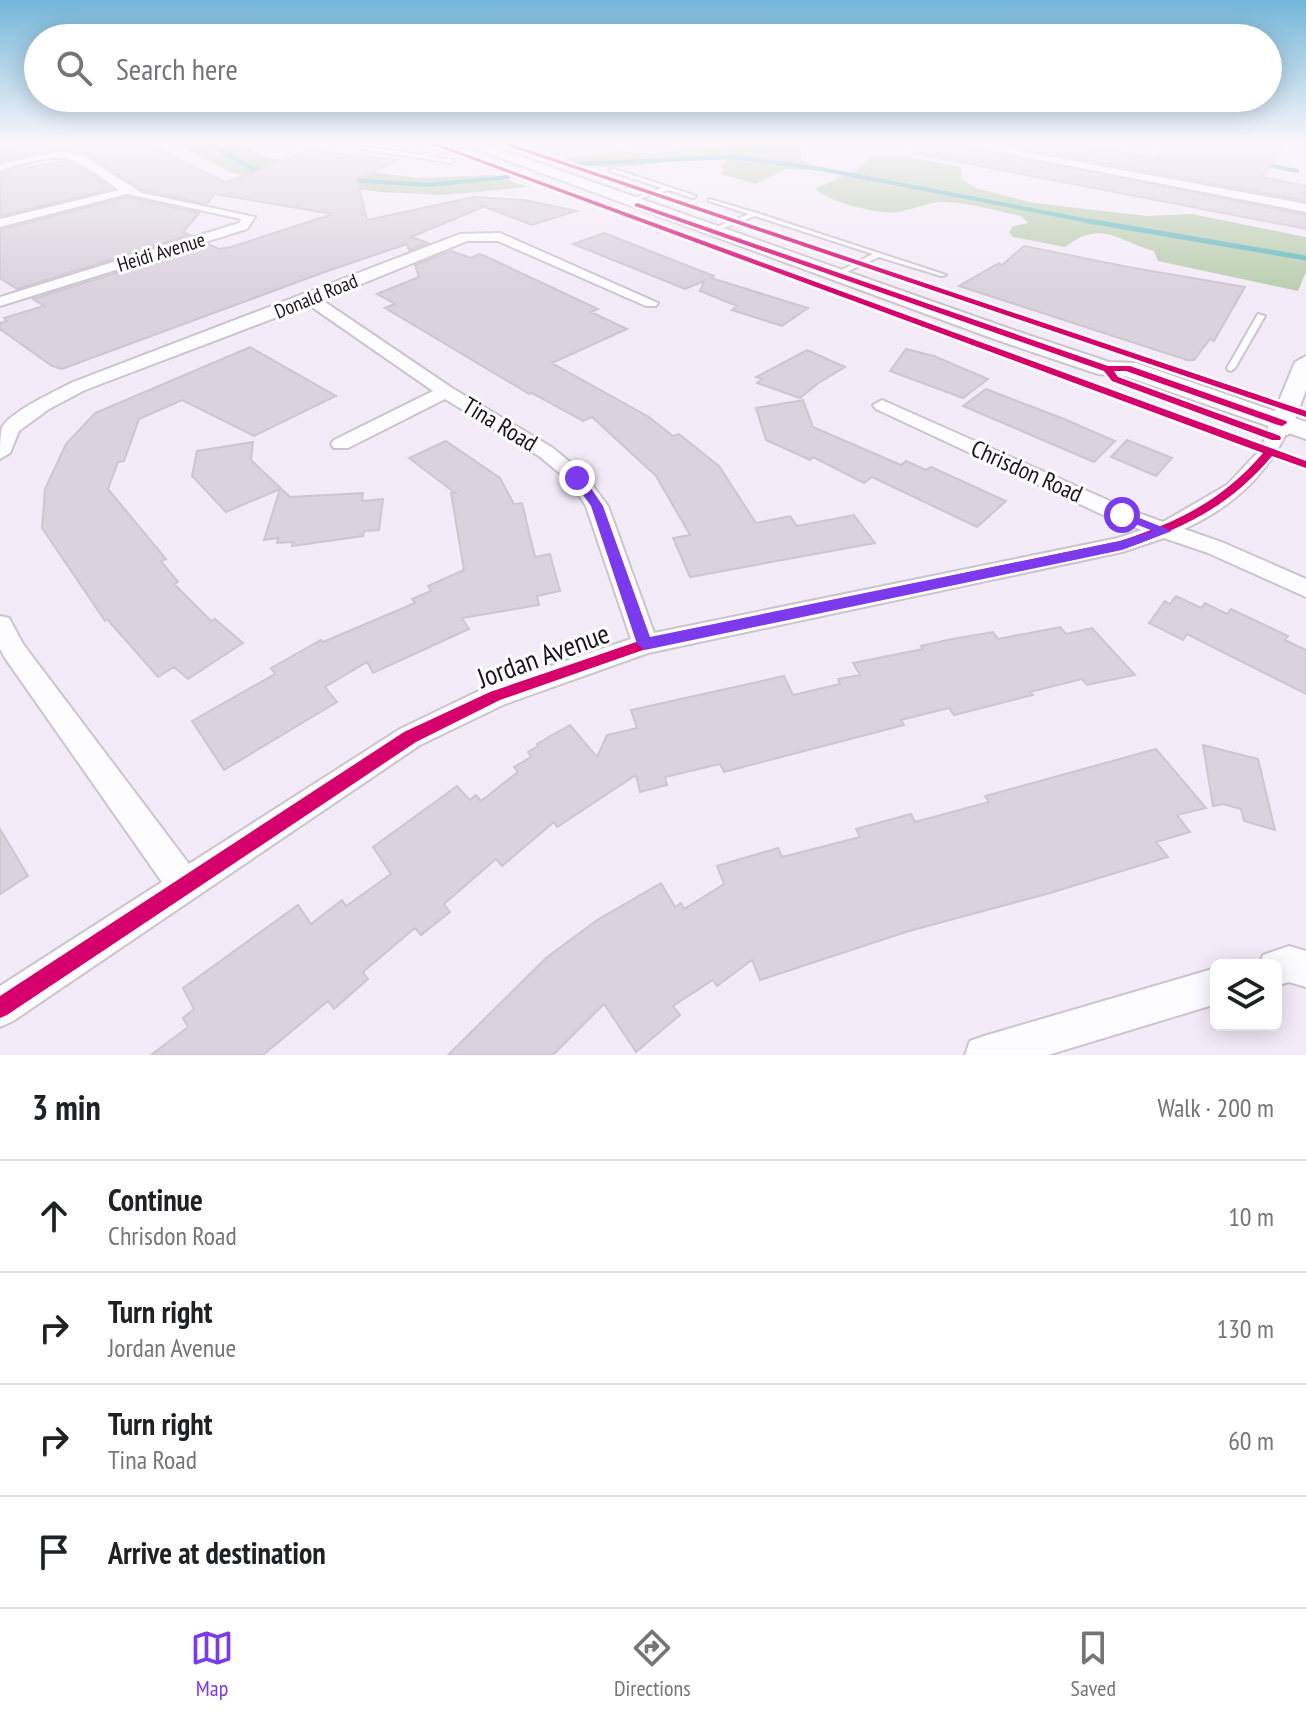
<!DOCTYPE html>
<meta charset="utf-8">
<style>
:root{--surface:#fff;--page:#f6f6f6;--text:#202124;--muted:#757577;--line:#e0e0e0;--accent:#7c3aed}
body{margin:0;font-family:"PT Sans Narrow",sans-serif;background:var(--page);color:var(--text)}
.controls{position:absolute;right:24px;bottom:24px;display:grid;overflow:hidden;border-radius:12px;box-shadow:0 4px 20px #0003}
.controls button{width:72px;height:72px;display:grid;place-items:center;padding:0;border:0;border-bottom:2px solid var(--line);background:var(--surface);color:var(--text);font:40px sans-serif}
.stop{position:absolute;width:24px;height:24px;margin:-18px;border:6px solid #7c3aed;border-radius:50%;background:#fff}
.stop.end{background:#7c3aed;border-color:#fff;box-shadow:0 2px 8px #0008}
.list{margin:0;padding:0;list-style:none}
h2{display:flex;justify-content:space-between;align-items:center;height:104px;margin:0;padding:0 32px;font-size:34px}
h2 small{font-size:26px;font-weight:400;color:var(--muted)}
.list li{display:grid;grid-template-columns:52px 1fr auto;gap:24px;align-items:center;box-sizing:border-box;height:112px;padding:0 32px;border-top:2px solid var(--line)}
.list b{display:block;font-size:30px;white-space:nowrap}
.list p{margin:0;font-size:26px;white-space:nowrap;color:var(--muted)}
.list em{font-size:26px;font-style:normal;color:var(--muted)}
.icon{flex:none;width:44px;height:44px;fill:none;stroke:currentColor;stroke-width:2;stroke-linecap:round;stroke-linejoin:round}
.map{position:relative;flex:none;width:1306px;height:1055px;overflow:hidden}
.search{position:absolute;background:var(--surface);box-shadow:0 4px 20px #0003;left:24px;right:24px;top:24px;height:88px;display:flex;align-items:center;gap:20px;box-sizing:border-box;padding:0 28px;border-radius:44px;color:var(--muted);font-size:30px}
.sheet{height:552px;background:var(--surface)}
nav{display:flex;justify-content:space-around;align-items:center;box-sizing:border-box;height:112px;border-top:2px solid var(--line);background:var(--surface);font-size:22px;color:var(--muted)}
nav a{display:grid;justify-items:center;gap:4px}
nav .on{color:var(--accent)}
.map>svg:first-child{display:block}
.forest{fill:#bbcfb0}
.lines{fill:none;stroke-linecap:round;stroke-linejoin:round}
.stream-far1{stroke:#65b9c0;stroke-width:4}
.stream{stroke:#65b9c0;stroke-width:5}
.building{fill:#dad2dd;stroke:#cec6d1;stroke-width:2}
.service-casing{stroke:#ccc4cf;stroke-width:4}
.minor-casing{stroke:#ccc4cf;stroke-width:4}
.tertiary-casing{stroke:#ccc4cf;stroke-width:4}
.secondary-casing{stroke:#ccc4cf;stroke-width:4}
.service{fill:#fdfcfe;fill-rule:evenodd}
.minor{fill:#fdfcfe;fill-rule:evenodd}
.tertiary{fill:#fdfcfe;fill-rule:evenodd}
.secondary{fill:#fdfcfe;fill-rule:evenodd}
.cycleway-casing{stroke:#fff;stroke-width:5}
.cycleway{fill:#d6006c;fill-rule:evenodd}
.route{fill:#7c3aed}
.labels{text-anchor:middle;dominant-baseline:central;stroke-width:6;stroke-linejoin:round;paint-order:stroke}
.far-street-label{font-size:20px;fill:#1c151f;stroke:#fff}
.street-label{font-size:24px;fill:#1c151f;stroke:#fff}
.near-street-label{font-size:28px;fill:#1c151f;stroke:#fff}
</style>
<div class="map">
<svg width="1306" height="1055" viewBox="0 0 1306 1055">
<rect width="100%" height="100%" fill="#f4ebf8"/>
<path class="forest" d="M171,142H238L267,158L418,178L494,175L527,187L444,195L381,192L232,173Z
M731,142H803L800,160L814,165L804,170L786,169L756,184L721,174L724,169L721,165L728,159L720,157C670,158 614,175 565,162L566,158L623,151L653,154L740,144Z
M898,155L961,167V179L975,188L1034,203L1147,216L1192,214L1306,237V272L1298,291L1158,261L1154,251C1117,241 1102,219 1065,247L1013,237L1009,232L1013,226L1028,223L1021,216C997,211 971,203 947,202C928,201 916,209 898,212C878,215 830,202 815,189L857,170L871,157Z"/>
<g class="lines">
<path class="stream-far1" d="M205,142L254,169L269,171
M1260,163L1297,171
M573,164L734,157L821,169L1099,223
M350,180L429,185L508,177"/>
<path class="stream" d="M1089,221L1306,258"/>
</g>
<path class="building" d="M37,142H142L225,182L223,184L308,150L398,160L357,179L367,220L474,197L524,200L576,211L532,225L480,205L481,208L411,237L428,243L409,250L407,244L322,273L62,369L52,366L0,329V323L7,321L4,318L44,306L33,299L208,244L219,249L231,247L333,214L214,194L207,204L143,190L86,153L62,148L0,161V150Z
M913,142H946L1306,215V229L912,153Z
M991,142H1061L1159,158L1160,142H1285L1262,177L1306,186V201Z
M63,161L84,170L112,189L0,216V173Z
M127,197L199,213L183,232L190,235L17,289L0,278V230Z
M604,233L714,276L711,278L808,308L782,326L732,310L737,306L700,291L704,281L685,289L573,244Z
M1024,246L1128,267L1245,287L1214,341L1210,339L1194,360H1187L959,286L999,263L1002,265Z
M451,251L471,258L479,254L485,256L598,309L591,312L627,329L552,363L649,417L673,436L679,434L719,466L756,523L790,516L797,526L854,515L875,543L690,577L673,538L690,535L656,476L592,417L583,421L532,393L529,394L385,308L395,304L377,294L419,277L415,265Z
M250,347L336,396L254,436L182,400L139,419L124,461L118,462L108,489L166,559L161,561L178,582L174,584L211,621L215,619L243,643L188,679L174,667L158,677L107,619L105,621L42,528L45,489L66,444L95,413Z
M906,349L934,356L988,379L963,398L890,371Z
M807,350L845,367L817,384L800,398L757,383L762,379L756,377Z
M986,389L1064,419L1115,441L1094,462L963,406Z
M803,400L813,427L901,465L906,461L926,470L931,467L1006,501L977,527L872,477L864,483L813,457L810,460L766,440L756,408Z
M1127,440L1172,458L1156,476L1111,457Z
M446,441L500,478L514,504L522,503L535,557L550,554L560,591L537,596L539,605L462,618L469,629L373,673L367,662L325,687L337,702L224,770L192,721L275,674L271,668L321,640L323,642L415,603L412,599L431,591L428,586L464,570L451,493H455L409,458Z
M253,442L251,460L290,497L363,493L362,501L383,499L379,530L364,531L363,536L292,546L293,542L277,543L278,538L264,540L280,489L226,512L192,476L197,451Z
M1176,596L1201,608L1205,603L1227,614L1231,609L1288,636L1285,640L1306,650V694L1187,634L1183,640L1149,623L1165,601L1170,604Z
M1060,627L1066,634L1092,628L1135,675L1087,685L1082,679L1030,692L1033,695L954,715L949,708L901,720L904,725L724,772L720,764L665,777L667,785L640,792L636,775L557,827L554,822L502,866L496,859L444,904L450,912L421,935L415,928L363,972L368,979L334,1009L328,1001L263,1055H151L188,1027L183,1018L194,1009L183,988L298,905L311,924L342,900L346,906L391,874L373,847L457,786L470,800L476,795L481,801L518,772L514,767L531,757L528,752L538,746L537,744L570,725L597,757L607,735L637,728L631,710L784,676L793,695L840,684L838,679L860,675L853,663L923,649L921,646L952,639L993,632L998,639Z
M1203,745L1258,759L1275,830L1244,821L1241,809L1223,804L1213,806Z
M1156,749L1206,808L1177,815L1190,832L1156,842L1168,857L1050,893L909,931L760,980L752,960L717,986L713,980L673,1006L680,1015L636,1052L604,1004L553,1055H448L547,957L597,920L661,883L675,907L681,903L684,909L724,884L717,866L778,848L782,857L860,837L856,829L911,814L915,822L989,802L985,796Z
M0,829L28,876L0,894Z"/>
<g class="lines">
<defs>
<path id="service" d="M318,142H333L423,155L468,143L470,144L427,156L453,160L451,163Z
M610,169H614L696,196L693,198L668,190L625,203V201L662,188L610,171Z
M709,199L757,213L946,275L941,276L879,257L838,276H834V274L873,254L755,216L713,232H709V230L749,214L709,201Z
M1258,314L1265,316L1235,368L1231,371L1228,370L1227,368Z"/>
<path id="minor" d="M949,142H972L1306,204V212Z
M61,151L84,156L142,193L255,217L247,229L0,306V297L239,223L241,219L127,194L0,227V219L119,190C62,149 67,153 0,170V164Z
M500,233L658,303L656,306H646L498,241H467L322,300L452,388L553,448L584,474L608,506L654,633L1118,538L1142,530L1114,520L876,409L873,405L882,400L1130,510L1163,522L1227,485L1258,452L1272,426H1286L1288,430C1265,477 1232,507 1184,529L1224,543L1306,579V597L1208,553L1164,538L1122,552L648,653L505,704L420,745L13,1021L0,1027V986L162,882L5,658L0,649V616L9,618L23,644L189,864L400,729L485,688L631,639L586,506L570,482L539,456L445,399L348,448H334L331,444L334,440L433,391L309,305L85,390L49,409L19,431L10,453L0,459C0,450 0,435 2,427C13,410 54,392 73,382L460,234Z
M1289,946L1306,951V987L1289,982L1276,986V965H1259L1263,955Z
M1216,968V1004L1048,1055H965L970,1041L984,1036Z"/>
<path id="tertiary" d="M1306,356V390L1291,430L1288,435H1270L1267,430L1295,362Z"/>
<path id="secondary" d="M457,142H479L1016,331L1109,362L1136,363L1306,422V439L1125,376L1098,374L1000,341Z"/>
</defs>
<use href="#service" class="service-casing"/>
<use href="#minor" class="minor-casing"/>
<use href="#tertiary" class="tertiary-casing"/>
<use href="#secondary" class="secondary-casing"/>
<use href="#service" class="service"/>
<use href="#minor" class="minor"/>
<use href="#tertiary" class="tertiary"/>
<use href="#secondary" class="secondary"/>
<defs>
<path id="cycleway" d="M425,142H433L1306,461V468L1272,456C1231,505 1186,527 1126,548L646,649L500,700L416,742L7,1015L0,1018V996L404,732L490,692L645,639L1120,541C1178,522 1223,500 1263,453Z
M496,142H505L1306,411V417Z
M637,203L1108,366H1130L1286,421L1287,423L1282,426L1278,425L1126,371H1114L1118,377L1280,436L1281,438L1280,440H1272L1112,381L1104,371L635,206L634,205Z"/>
</defs>
<use href="#cycleway" class="cycleway-casing"/>
<use href="#cycleway" class="cycleway"/>
</g>
<linearGradient id="sky" x2="0" y2="1"><stop stop-color="#73b6d8"/><stop offset="0.49" stop-color="#faf6fc"/><stop offset="1" stop-color="#faf6fc" stop-opacity="0"/></linearGradient>
<rect width="1306" height="290" fill="url(#sky)"/>
<path class="route" d="M577,474L582,475L603,506L650,637L1120,541L1153,531L1118,517V512L1122,511L1172,531L1122,550L645,650L637,644L591,506L571,478Z"/>
<g class="labels">
<g class="far-street-label">
<text transform="translate(161 252) rotate(-17)">Heidi Avenue</text>
<text transform="translate(316 296) rotate(-22)">Donald Road</text>
</g>
<g class="street-label">
<text transform="translate(500 424) rotate(31)">Tina Road</text>
<text transform="translate(1027 471) rotate(24)">Chrisdon Road</text>
</g>
<g class="near-street-label">
<text transform="translate(543 655) rotate(-20)">Jordan Avenue</text>
</g>
</g>
</svg>
<div class="controls">
<button><svg class="icon" aria-label="layers" viewBox="0 0 24 24"><path d="M12 4l9 5-9 5-9-5zM3 14l9 5 9-5"/></svg></button>
</div>
<div class="stop" style="left:1122px;top:515px"></div>
<div class="stop end" style="left:577px;top:478px"></div>
<div class="search"><svg class="icon" aria-label="search" viewBox="0 0 24 24"><circle cx="10" cy="10" r="6"/><path d="M15 15l6 6"/></svg>Search here</div>
</div>
<section class="sheet">
<h2>3 min<small>Walk · 200 m</small></h2>
<ul class="list">
<li><svg class="icon" aria-label="ahead" viewBox="0 0 24 24"><path d="M12 20V5M6 11l6-6 6 6"/></svg><div><b>Continue</b><p>Chrisdon Road</p></div><em>10 m</em></li>
<li><svg class="icon" aria-label="right" viewBox="0 0 24 24"><path d="M7 20v-9h11M14 6l5 5-5 5"/></svg><div><b>Turn right</b><p>Jordan Avenue</p></div><em>130 m</em></li>
<li><svg class="icon" aria-label="right" viewBox="0 0 24 24"><path d="M7 20v-9h11M14 6l5 5-5 5"/></svg><div><b>Turn right</b><p>Tina Road</p></div><em>60 m</em></li>
<li><svg class="icon" aria-label="arrive" viewBox="0 0 24 24"><path d="M6 21V4h12l-3 4 3 4H6"/></svg><div><b>Arrive at destination</b></div></li>
</ul>
</section>
<nav>
<a class="on"><svg class="icon" aria-label="map" viewBox="0 0 24 24"><path d="M3 6l6-2 6 2 6-2v14l-6 2-6-2-6 2zM9 4v14M15 6v14"/></svg>Map</a>
<a><svg class="icon" aria-label="directions" viewBox="0 0 24 24"><path d="M12 3l9 9-9 9-9-9zM9 14v-3h6M13 9l2 2-2 2"/></svg>Directions</a>
<a><svg class="icon" aria-label="saved" viewBox="0 0 24 24"><path d="M7 4h10v16l-5-4-5 4z"/></svg>Saved</a>
</nav>
